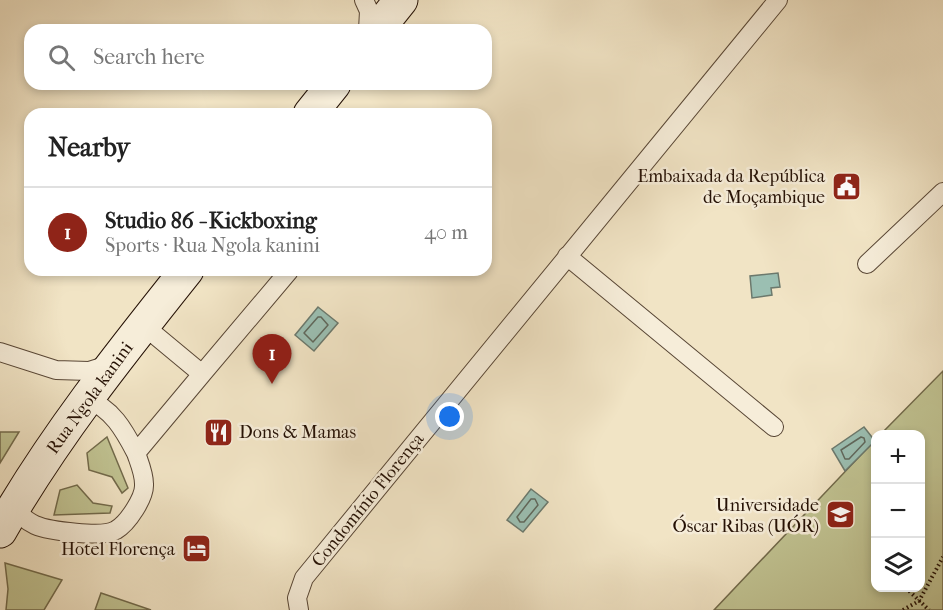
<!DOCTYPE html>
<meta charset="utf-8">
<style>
:root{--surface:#fff;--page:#f6f6f6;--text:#222;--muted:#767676;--line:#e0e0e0;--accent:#8f2418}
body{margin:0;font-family:"IM FELL French Canon",serif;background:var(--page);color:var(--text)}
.controls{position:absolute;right:18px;bottom:18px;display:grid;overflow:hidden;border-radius:12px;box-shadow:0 3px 9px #0003}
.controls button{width:54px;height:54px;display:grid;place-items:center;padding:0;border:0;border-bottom:2px solid var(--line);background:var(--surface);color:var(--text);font:30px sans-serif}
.you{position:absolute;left:450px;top:417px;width:21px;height:21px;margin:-15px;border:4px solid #fff;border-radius:50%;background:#1a73e8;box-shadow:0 0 0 9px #1a73e833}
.badge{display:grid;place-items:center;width:39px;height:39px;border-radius:50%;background:var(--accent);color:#fff;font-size:20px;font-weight:700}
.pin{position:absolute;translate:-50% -50px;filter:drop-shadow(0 2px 3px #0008)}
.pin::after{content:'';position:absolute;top:32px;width:21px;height:18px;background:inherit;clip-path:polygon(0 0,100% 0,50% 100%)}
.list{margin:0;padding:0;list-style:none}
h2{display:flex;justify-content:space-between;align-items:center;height:78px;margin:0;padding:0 24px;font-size:26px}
h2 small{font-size:20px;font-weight:400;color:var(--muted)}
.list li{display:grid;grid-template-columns:39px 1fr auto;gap:18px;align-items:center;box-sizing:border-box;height:90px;padding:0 24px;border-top:2px solid var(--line)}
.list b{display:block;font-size:22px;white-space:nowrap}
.list p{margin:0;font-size:20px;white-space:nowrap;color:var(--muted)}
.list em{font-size:20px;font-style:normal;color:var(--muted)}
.icon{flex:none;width:33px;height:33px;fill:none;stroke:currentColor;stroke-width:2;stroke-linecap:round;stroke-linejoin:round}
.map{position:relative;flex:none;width:943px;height:610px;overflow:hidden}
.search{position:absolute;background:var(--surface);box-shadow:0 3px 9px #0003;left:24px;top:24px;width:468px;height:66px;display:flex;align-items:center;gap:15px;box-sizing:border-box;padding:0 21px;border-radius:18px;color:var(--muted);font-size:22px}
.panel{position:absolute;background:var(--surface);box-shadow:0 3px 9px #0003;left:24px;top:108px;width:468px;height:168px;border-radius:18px}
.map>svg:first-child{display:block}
.green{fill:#c0c291;stroke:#726a4b;stroke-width:1.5}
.water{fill:#9bbfb2;stroke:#6c796d;stroke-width:1.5}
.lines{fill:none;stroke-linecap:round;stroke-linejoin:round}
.shore{stroke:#60685c;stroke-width:1.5}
.lane-casing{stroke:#584635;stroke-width:20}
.secondary-casing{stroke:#251105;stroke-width:35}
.path{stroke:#251105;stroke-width:4;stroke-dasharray:1.5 3;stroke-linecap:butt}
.lane{stroke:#f6edd9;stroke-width:18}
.secondary{stroke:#f6edd9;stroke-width:33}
.labels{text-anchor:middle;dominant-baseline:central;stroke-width:5;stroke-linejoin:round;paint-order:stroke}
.poi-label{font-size:18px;fill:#251105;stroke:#f6edd9;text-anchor:end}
.street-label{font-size:18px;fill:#251105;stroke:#f6edd9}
</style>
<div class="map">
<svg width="943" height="610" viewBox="0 0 943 610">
<rect width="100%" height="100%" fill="#f1e4c5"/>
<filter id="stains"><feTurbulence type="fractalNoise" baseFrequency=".00333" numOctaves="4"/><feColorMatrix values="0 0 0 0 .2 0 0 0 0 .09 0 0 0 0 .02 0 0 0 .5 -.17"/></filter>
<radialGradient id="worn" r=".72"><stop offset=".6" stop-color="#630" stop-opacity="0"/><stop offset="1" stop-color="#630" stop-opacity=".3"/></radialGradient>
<path class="green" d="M943,371V610H714L875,440L876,588H920V434H881Z
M0,432H19L0,463Z
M107,437L128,488L122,493L112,477L89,470L87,453Z
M77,485L93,503L112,506L110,513L54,515L60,490Z
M5,563L62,580L44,610H6L8,589Z
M101,593L151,610H95Z"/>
<path class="water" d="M778,273L780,287L771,288L772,295L752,298L750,276Z
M318,307L338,323L314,351L295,335Z
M864,427L875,441L845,471L832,449Z
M531,489L548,502L523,532L507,520Z"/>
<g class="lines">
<path class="shore" d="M318,317H321L328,325L313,342L304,333Z
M861,437L864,438L865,442L849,459H845L841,450Z
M531,499H535L538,505L524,522H520L517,517Z"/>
<defs>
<path id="lane" d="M364,0L369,11L368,30
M567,256L774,427
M867,264L943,192
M143,325L202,374L289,271
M0,352L56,370L89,371L111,364
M86,399C112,408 124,430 136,453L202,374
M13,508C20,515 26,521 35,525C49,531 103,538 116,530C128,523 145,497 144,484C144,473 139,462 136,453
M299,610L297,598L304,578L778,0"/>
<path id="secondary" d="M377,30L401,0
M310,114L334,84
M0,531C53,438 120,354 187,270"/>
</defs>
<use href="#lane" class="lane-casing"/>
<use href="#secondary" class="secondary-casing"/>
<path class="path" d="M906,588L929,610
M903,610L919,601L943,557"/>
<use href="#lane" class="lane"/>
<use href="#secondary" class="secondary"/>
</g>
<defs>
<symbol id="civic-square" viewBox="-11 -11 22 22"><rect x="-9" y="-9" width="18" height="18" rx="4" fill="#8f2418" stroke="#f6edd9"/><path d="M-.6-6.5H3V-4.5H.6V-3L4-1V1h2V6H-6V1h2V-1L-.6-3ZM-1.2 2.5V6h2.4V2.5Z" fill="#fff"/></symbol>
<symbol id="restaurant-square" viewBox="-11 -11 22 22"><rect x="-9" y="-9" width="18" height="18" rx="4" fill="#8f2418" stroke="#f6edd9"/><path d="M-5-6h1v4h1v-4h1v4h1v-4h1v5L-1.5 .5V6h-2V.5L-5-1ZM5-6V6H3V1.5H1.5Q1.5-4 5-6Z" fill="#fff"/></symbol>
<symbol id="university-square" viewBox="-11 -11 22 22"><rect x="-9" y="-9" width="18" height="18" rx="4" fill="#8f2418" stroke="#f6edd9"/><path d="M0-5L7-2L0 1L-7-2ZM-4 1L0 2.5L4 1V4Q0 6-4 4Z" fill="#fff"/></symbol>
<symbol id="hotel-square" viewBox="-11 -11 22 22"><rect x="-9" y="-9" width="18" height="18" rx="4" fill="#8f2418" stroke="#f6edd9"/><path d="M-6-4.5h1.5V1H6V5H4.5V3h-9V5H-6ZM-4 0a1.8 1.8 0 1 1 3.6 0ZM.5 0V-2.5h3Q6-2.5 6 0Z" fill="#fff"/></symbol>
</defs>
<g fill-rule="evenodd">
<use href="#civic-square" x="830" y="170" width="33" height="33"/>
<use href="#restaurant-square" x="202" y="416" width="33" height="33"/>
<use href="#university-square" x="824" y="498" width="33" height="33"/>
<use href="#hotel-square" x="180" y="532" width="33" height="33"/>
</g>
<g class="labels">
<g class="poi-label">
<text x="825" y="176">Embaixada da República<tspan x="825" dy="21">de Moçambique</tspan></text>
<text x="239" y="432" text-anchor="start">Dons &amp; Mamas</text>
<text x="819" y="505">Universidade<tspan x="819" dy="21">Óscar Ribas (UÓR)</tspan></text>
<text x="175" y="549">Hotel Florença</text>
</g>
<g class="street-label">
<text transform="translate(90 398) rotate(-54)">Rua Ngola kanini</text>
<text transform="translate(368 500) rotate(-51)">Condomínio Florença</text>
</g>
</g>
<rect width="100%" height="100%" filter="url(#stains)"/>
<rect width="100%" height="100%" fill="url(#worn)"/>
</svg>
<div class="controls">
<button>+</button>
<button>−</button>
<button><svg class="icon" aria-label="layers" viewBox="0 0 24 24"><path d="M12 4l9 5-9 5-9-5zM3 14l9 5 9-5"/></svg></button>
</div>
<div class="you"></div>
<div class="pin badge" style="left:272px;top:384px">1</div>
<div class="search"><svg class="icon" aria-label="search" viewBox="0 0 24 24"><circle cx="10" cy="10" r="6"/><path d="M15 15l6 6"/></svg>Search here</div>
<section class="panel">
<h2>Nearby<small></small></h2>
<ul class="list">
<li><span class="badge">1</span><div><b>Studio 86 - Kickboxing</b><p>Sports · Rua Ngola kanini</p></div><em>40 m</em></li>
</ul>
</section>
</div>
